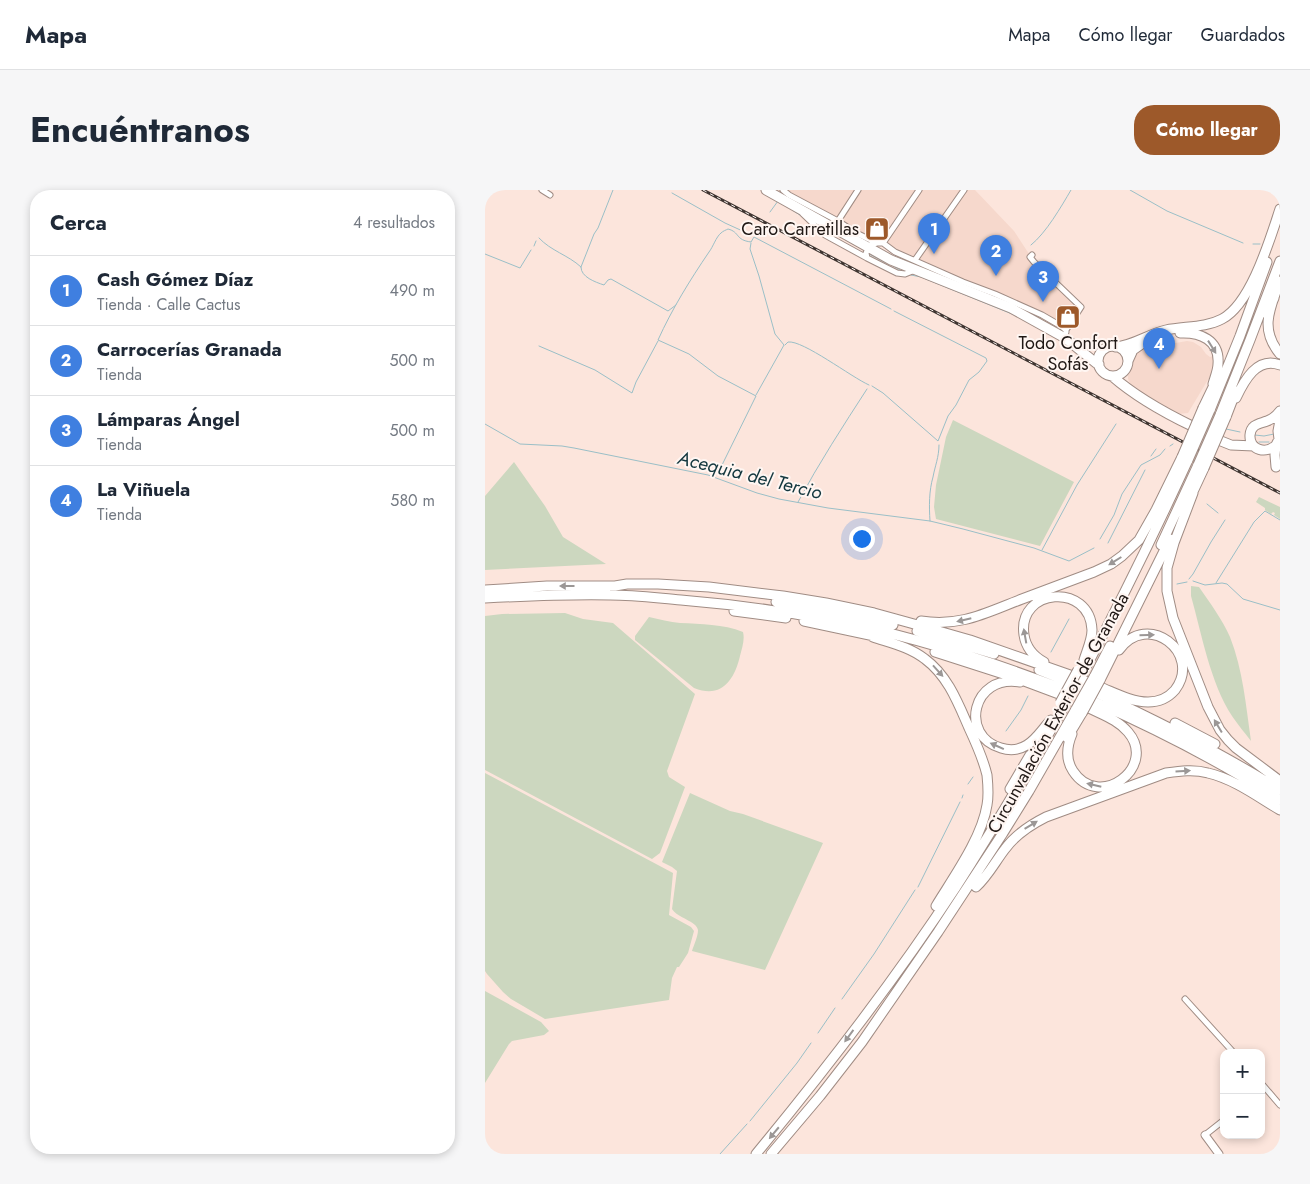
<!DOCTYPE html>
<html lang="es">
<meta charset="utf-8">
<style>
:root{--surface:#fff;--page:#f6f6f7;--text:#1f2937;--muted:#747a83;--line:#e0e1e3;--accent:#9d592a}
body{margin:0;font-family:Jost,sans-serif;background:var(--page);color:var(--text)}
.controls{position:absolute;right:15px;bottom:15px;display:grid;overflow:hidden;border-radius:10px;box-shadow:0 2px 8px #0003}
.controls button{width:45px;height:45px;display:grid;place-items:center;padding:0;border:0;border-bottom:1px solid var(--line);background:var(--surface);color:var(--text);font:25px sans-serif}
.you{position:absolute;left:376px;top:348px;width:18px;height:18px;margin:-12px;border:4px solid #fff;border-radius:50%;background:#1a73e8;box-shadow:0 0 0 8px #1a73e833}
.badge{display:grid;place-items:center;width:32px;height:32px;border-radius:50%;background:var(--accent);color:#fff;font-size:16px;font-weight:700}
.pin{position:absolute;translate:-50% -41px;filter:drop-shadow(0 1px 2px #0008)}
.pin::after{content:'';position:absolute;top:26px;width:18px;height:15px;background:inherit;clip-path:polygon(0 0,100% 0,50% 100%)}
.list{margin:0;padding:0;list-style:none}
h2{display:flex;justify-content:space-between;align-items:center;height:65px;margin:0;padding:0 20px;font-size:21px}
h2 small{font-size:16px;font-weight:400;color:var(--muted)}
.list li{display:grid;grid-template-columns:32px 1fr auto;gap:15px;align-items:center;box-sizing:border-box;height:70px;padding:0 20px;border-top:1px solid var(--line)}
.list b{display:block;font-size:19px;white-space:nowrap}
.list p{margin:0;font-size:16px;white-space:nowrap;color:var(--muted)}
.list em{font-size:16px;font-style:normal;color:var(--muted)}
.map{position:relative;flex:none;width:795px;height:964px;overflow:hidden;border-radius:20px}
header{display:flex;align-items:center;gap:30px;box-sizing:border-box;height:70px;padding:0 25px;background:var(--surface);border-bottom:1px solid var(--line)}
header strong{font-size:24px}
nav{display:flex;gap:28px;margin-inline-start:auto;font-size:18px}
.intro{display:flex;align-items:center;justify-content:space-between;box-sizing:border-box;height:120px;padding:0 30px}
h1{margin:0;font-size:35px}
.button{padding:12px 22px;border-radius:20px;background:var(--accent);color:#fff;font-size:18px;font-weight:700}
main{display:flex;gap:30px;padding:0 30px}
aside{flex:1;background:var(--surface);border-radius:20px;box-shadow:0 2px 8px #0003}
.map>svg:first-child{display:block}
.built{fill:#f6d8cc}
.green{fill:#ccd7bf}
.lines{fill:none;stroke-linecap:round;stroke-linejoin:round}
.stream{stroke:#9abfc7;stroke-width:1}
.highway-tunnel{stroke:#dbc6be;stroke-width:9;stroke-dasharray:9 4.5;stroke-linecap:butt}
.street-casing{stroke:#a08c84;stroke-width:7}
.secondary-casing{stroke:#a08c84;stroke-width:9}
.highway-casing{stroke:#a08c84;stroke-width:11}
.street{stroke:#fff;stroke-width:5}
.secondary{stroke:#fff;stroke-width:7}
.highway{stroke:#fff;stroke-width:9}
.rail-casing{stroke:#3f3531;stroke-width:3}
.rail{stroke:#fff6f2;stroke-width:1;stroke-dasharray:4;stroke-linecap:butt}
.highway-bridge-casing{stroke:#a08c84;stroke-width:11;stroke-linecap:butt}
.highway-bridge{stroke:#fff;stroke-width:9}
.oneway{fill:#9b9796}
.labels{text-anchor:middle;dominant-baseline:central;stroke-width:4;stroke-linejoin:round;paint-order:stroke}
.poi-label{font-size:18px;fill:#201815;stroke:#fff6f2;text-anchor:end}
.street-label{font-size:18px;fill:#201815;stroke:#fff6f2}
.water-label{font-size:19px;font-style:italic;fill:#13373e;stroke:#fff6f2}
</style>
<header>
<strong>Mapa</strong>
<nav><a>Mapa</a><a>Cómo llegar</a><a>Guardados</a></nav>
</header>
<div class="intro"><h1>Encuéntranos</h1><a class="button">Cómo llegar</a></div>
<main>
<aside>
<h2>Cerca<small>4 resultados</small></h2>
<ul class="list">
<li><span class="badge" style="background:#3f7fe0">1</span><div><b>Cash Gómez Díaz</b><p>Tienda · Calle Cactus</p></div><em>490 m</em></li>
<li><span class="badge" style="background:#3f7fe0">2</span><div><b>Carrocerías Granada</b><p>Tienda</p></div><em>500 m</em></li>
<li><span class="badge" style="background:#3f7fe0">3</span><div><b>Lámparas Ángel</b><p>Tienda</p></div><em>500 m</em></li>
<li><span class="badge" style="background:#3f7fe0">4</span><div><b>La Viñuela</b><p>Tienda</p></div><em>580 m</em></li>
</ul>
</aside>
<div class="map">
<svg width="795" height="964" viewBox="0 0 795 964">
<rect width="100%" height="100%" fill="#fce5dc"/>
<path class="built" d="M289,0H490L529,41L546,67L599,118L581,143L510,106L353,34Z
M702,151L708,152L716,157L721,164L725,167L728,166V179L724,188L703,223L693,224L665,210L647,197L643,189V183L649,167L653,161L656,159Z"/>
<path class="green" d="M468,230L589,292L555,356L451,329L449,317L451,295L461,247Z
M29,272L60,316L78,347L121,374L0,380V306Z
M774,307L795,317V329L789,325L790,323L788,322L786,324L780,320V318L771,312Z
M706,396L714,397C725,413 737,429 745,447C758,480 761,516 766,551C760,543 753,535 747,526C725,492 717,445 706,406Z
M80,423L98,429L128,433L210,504L182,581L184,587L200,597L175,663L167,669L0,580V426L17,424Z
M164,427C174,429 185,432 195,433C216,434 238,434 258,442C260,450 257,458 255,466C249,491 236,509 209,498L150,450V446Z
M0,583L188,683L184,725L206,737L209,741L203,763L194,777H192L187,788L184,810L60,829L38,816L26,809L18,802L2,784L0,781Z
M205,603L245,621L258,624L338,653L280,780L207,761C209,755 213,746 213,740C212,731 192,728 187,719L192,681L187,677L177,672Z
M0,801L56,832L64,841L59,845L27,851L24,854L0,893Z"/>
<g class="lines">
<path class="stream" d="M645,0L682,21L758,53
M187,3L240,33L262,43
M307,20L318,27
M285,22L293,11
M340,38L377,59
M54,48C66,61 83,65 96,77C96,87 110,92 119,95L123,90L126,89L183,121L191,115
M266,53L265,59L274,86L290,144L299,155L271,205
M768,54H775
M546,55C561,43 576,17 586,0
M49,56L51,51
M0,64L35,78L46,60
M384,64L401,73
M406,75L417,81
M96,77L109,44L113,38L128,0
M426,85L436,87L532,126
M300,155L303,152C318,150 366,187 384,195
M54,156L110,180L147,203L151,192L173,151
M610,177L617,187L627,191
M387,196L398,203L453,251L463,226L471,215L484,190L494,182L502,171L501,168L409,121
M0,234L35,254L77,256L89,258L223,285L272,303L294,309L343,318L445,331L478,339L549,358L584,371L609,358
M741,239L755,242
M770,245L779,246L789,244
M774,252H784
M685,256L688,254
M666,266L671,259
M234,284L237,275L271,206L233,186L204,164L173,150C187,119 205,90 224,62C228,57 231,47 236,43C238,41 241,40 243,39C255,42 250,50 266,52L269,47L406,119
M313,312C334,273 358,236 382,199
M722,314L733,323
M445,331C444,316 444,301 448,287C450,276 454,267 454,255
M615,349L629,325L637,304L656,275L675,265L680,259
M623,353L660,280
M557,360L592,295L631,234
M704,389L708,384L726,352L740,330
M708,391L720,395L737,393L742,394L758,409L795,420
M731,393L769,332L780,321L795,330
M692,394L702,392
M566,462L584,429
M521,541L536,520L543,506
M483,594L488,587
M477,608L478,605
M433,697L475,612
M357,809L389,764L430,700
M333,843L350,818
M265,931L312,873L326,853
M235,964L262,934"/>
<path class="highway-tunnel" d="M578,499L590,504
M574,504L587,510"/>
<defs>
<path id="street" d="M57,0L65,5
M298,0L304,5L353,31L371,43L392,53
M318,24L340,45L382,68
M353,31L373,0
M398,53L434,0
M547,65L545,67L549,72L596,117L581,140V142
M430,70L479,0
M430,80L420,84L412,83L382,68L381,63L385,55L392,53H398L410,62L478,92L510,104L557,125L576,136L581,140
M700,809L749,863
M776,893L795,915
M720,945L739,930"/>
<path id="secondary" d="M720,945L734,964"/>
<path id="highway" d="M281,0L406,70L526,118L580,148L611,173L614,174
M795,91C785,118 774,139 795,164
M782,124L789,108
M695,143C715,142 735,150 733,174C733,180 730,187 728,194
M613 171a15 15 0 1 1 30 0a15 15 0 1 1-30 0Z
M630,157C648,156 663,144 681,140C699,136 720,138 737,129C766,114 785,49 795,19
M643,171L648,160L658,153
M627,186C651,207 678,222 707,236
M751,208C759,191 772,166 795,175
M718,218L732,189
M725,220L755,146L782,72
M735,225L765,150L795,71
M741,227L751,201
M736,251L746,255L769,256
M791,255C782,264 764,261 765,245C766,234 774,234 782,231C788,229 792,225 795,221
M791,277L790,265L791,255L794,249L793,241L795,230
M708,303L689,353L682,378V401L688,428L723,517L735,540L743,550L751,558L795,591
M705,308L719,278
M676,355L713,275
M0,400L62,396H130L142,394H173L224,397L298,406L341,413L389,423L429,434L485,450L585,485
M0,408C41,406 83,404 125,405C149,405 172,408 196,410C244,414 291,420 339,429C421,444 500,469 578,499
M291,412L339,420L408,435
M249,421L301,428
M319,431L394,447
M436,431C476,437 500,423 537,409C561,400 585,391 609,382L626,374L637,366L654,350L671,320L697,267
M432,441L509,464
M388,447C406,453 425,457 440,469C463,486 473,513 484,538C491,553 498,568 502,585C503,595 504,605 502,615C497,648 468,688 451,716
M450,462L534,489L574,504
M559,472C548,466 541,458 539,445C532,398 605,392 607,440C607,450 602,460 599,470
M554,480L582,491
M598,483C635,413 670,342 703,270
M609,487L625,456
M598,490L603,492
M615,490L685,349
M535,492C487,484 474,546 516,558C525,561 534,560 542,555C552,549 558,538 566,530
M594,496L599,498
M615,497C630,503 647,512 663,512C673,512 683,508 690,500C718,463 662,420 634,460
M612,503C675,532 736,563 795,600
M608,511C673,540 736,572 795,610
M690,533L730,554
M587,544C582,556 580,569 588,581C614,621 673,577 643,542C633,530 618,525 604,518
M582,548L597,523
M525,599L545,565
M491,697C503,686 510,672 520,659C531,644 545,635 561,627L681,583C695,581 709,579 723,583C749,589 773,607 795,620
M271,964C342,878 410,790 471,697C509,638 545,577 580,515
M286,964L335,906L377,852L453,742L518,643L544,601L591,519"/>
</defs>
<use href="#street" class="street-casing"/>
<use href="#secondary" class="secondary-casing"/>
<use href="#highway" class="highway-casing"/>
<use href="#street" class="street"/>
<use href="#secondary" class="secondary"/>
<use href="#highway" class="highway"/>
<defs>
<path id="rail" d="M218,0L795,303"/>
</defs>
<use href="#rail" class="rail-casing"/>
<use href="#rail" class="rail"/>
<defs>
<path id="highway-bridge" d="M697,267L718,218
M703,270L725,220
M713,275L735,225
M719,278L741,227
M575,513L593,480
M591,519L609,487
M597,523L615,490"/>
</defs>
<use href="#highway-bridge" class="highway-bridge-casing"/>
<use href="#highway-bridge" class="highway-bridge"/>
</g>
<defs><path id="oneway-solid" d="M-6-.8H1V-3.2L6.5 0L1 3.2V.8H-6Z" transform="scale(1.25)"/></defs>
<g class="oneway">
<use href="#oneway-solid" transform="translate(727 157) rotate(58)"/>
<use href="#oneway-solid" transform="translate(630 371) rotate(148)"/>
<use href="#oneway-solid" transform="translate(82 396) rotate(180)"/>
<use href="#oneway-solid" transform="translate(479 430) rotate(167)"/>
<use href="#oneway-solid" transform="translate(662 445) rotate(-2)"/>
<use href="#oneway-solid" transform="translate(540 446) rotate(-100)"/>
<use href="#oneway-solid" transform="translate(453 481) rotate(48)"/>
<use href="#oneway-solid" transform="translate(733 536) rotate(-121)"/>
<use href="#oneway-solid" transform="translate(512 556) rotate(-156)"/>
<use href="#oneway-solid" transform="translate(698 581) rotate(-4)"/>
<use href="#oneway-solid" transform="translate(609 595) rotate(-167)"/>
<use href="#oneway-solid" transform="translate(546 635) rotate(-31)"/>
<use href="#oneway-solid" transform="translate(364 846) rotate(126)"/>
<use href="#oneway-solid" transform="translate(289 943) rotate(130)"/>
</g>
<defs>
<symbol id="shop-square" viewBox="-11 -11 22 22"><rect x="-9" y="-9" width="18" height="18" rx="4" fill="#9d592a" stroke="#fff6f2"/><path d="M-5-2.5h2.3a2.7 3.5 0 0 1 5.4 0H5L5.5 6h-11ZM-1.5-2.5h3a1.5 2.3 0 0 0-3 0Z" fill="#fff"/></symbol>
</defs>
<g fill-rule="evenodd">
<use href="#shop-square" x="378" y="25" width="28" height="28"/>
<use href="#shop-square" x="569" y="113" width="28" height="28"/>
</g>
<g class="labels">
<g class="poi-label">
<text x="374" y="39">Caro Carretillas</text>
<text x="583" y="153" text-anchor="middle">Todo Confort<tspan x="583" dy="21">Sofás</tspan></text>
</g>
<g class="street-label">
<text transform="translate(573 523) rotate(-61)">Circunvalación Exterior de Granada</text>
</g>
<g class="water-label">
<text transform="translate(265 285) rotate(14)">Acequia del Tercio</text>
</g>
</g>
</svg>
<div class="controls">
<button>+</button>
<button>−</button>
</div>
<div class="you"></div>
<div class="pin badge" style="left:449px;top:64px;background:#3f7fe0">1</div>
<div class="pin badge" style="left:511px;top:86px;background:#3f7fe0">2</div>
<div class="pin badge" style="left:558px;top:112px;background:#3f7fe0">3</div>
<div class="pin badge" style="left:674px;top:179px;background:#3f7fe0">4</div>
</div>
</main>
